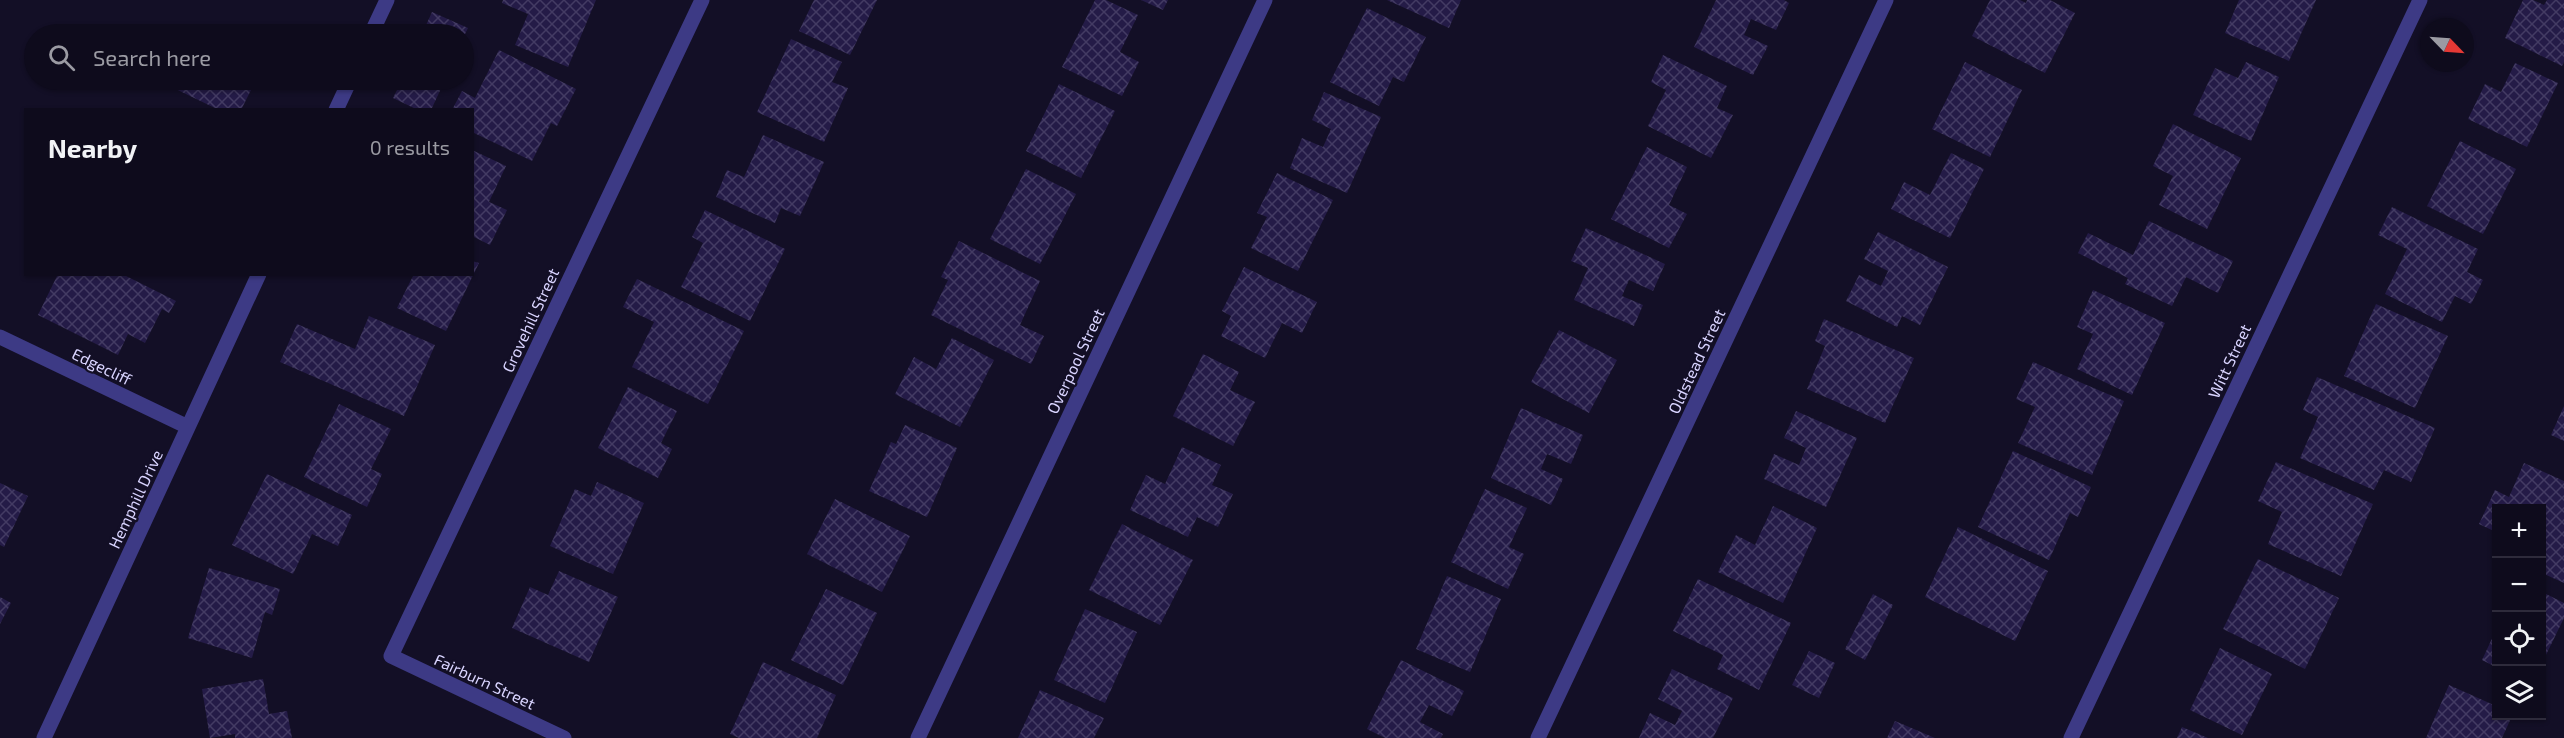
<!DOCTYPE html>
<meta charset="utf-8">
<style>
:root{--surface:#0e0b1c;--page:#171425;--text:#f1f3f6;--muted:#9b9ba3;--line:#2e2b3b}
body{margin:0;font-family:"Exo 2",sans-serif;background:var(--page);color:var(--text)}
.controls{position:absolute;right:18px;bottom:18px;display:grid;overflow:hidden;border-radius:0px;box-shadow:0 2px 4px #0004}
.controls button{width:54px;height:54px;display:grid;place-items:center;padding:0;border:0;border-bottom:2px solid var(--line);background:var(--surface);color:var(--text);font:30px sans-serif}
.compass{position:absolute;left:2420px;top:18px;width:54px;height:54px;border-radius:50%;background:var(--surface);box-shadow:0 2px 4px #0004;rotate:115deg}
.list{margin:0;padding:0;list-style:none}
h2{display:flex;justify-content:space-between;align-items:center;height:78px;margin:0;padding:0 24px;font-size:26px}
h2 small{font-size:20px;font-weight:400;color:var(--muted)}
.icon{flex:none;width:33px;height:33px;fill:none;stroke:currentColor;stroke-width:2;stroke-linecap:round;stroke-linejoin:round}
.map{position:relative;flex:none;width:2564px;height:738px;overflow:hidden}
.search{position:absolute;background:var(--surface);box-shadow:0 2px 4px #0004;left:24px;top:24px;width:450px;height:66px;display:flex;align-items:center;gap:15px;box-sizing:border-box;padding:0 21px;border-radius:33px;color:var(--muted);font-size:22px}
.panel{position:absolute;background:var(--surface);box-shadow:0 2px 4px #0004;left:24px;top:108px;width:450px;height:168px;border-radius:0px}
.map>svg:first-child{display:block}
.building{fill:url(#building-cross-hatch)}
.lines{fill:none;stroke-linecap:round;stroke-linejoin:round}
.minor{stroke:#3d3a85;stroke-width:15}
.labels{text-anchor:middle;dominant-baseline:central;stroke-width:4.5;stroke-linejoin:round;paint-order:stroke}
.street-label{font-size:16px;fill:#d9d4ff;stroke:#130f26}
</style>
<div class="map">
<svg width="2564" height="738" viewBox="0 0 2564 738">
<defs>
<pattern id="building-cross-hatch" width="8" height="8" patternUnits="userSpaceOnUse" patternTransform="scale(1.5)"><rect width="8" height="8" fill="#241b47"/><path d="M0 0l8 8M0 8l8-8" fill="none" stroke="#433b63"/></pattern>
</defs>
<rect width="100%" height="100%" fill="#130f26"/>
<path class="building" d="M503,0H596L568,67L515,45L528,14L502,3Z
M814,0H877L850,55L799,31Z
M1095,0H1106L1138,15L1120,52L1139,62L1122,96L1062,67Z
M1141,0H1168L1163,10Z
M1387,0H1461L1449,28Z
M1716,0H1784L1789,3L1776,30L1751,19L1744,35L1768,46L1753,75L1694,47Z
M1990,0H2020L2026,3L2027,0H2050L2075,13L2045,73L1972,36Z
M2239,0H2316L2289,61L2225,33Z
M2523,0H2533L2544,5L2547,0H2564V62L2562,66L2505,38Z
M1367,8L1426,37L1404,82L1393,77L1379,106L1330,82Z
M432,12L468,28L465,34H422Z
M791,39L842,62L832,82L848,88L824,142L757,112Z
M499,50L576,89L557,126L551,123L532,161L472,132V110H452L462,91L475,98Z
M1663,55L1727,86L1717,108L1733,115L1711,158L1648,126L1666,90L1651,82Z
M1965,62L2022,90L1990,157L1932,129Z
M2246,62L2279,77L2251,141L2193,115L2215,68L2238,78Z
M2515,63L2558,83L2527,147L2468,119L2485,84L2501,92Z
M157,80H256L241,110H219Z
M402,80H445L431,110H418L393,98Z
M1059,84L1115,111L1081,178L1026,151Z
M1324,92L1381,117L1347,193L1290,168L1302,138L1323,147L1331,129L1312,120Z
M2173,124L2241,158L2207,229L2159,205L2173,176L2153,166Z
M763,135L824,162L800,216L781,208L775,223L716,197L727,170L744,177Z
M2460,141L2516,169L2483,234L2427,206Z
M1647,147L1687,167L1669,205L1687,214L1669,248L1611,219Z
M472,150L506,166L489,202L507,210L490,245L472,236Z
M1951,153L1984,169L1950,238L1891,209L1904,182L1930,195Z
M1026,169L1076,194L1040,264L990,239Z
M1277,173L1333,200L1298,271L1251,248L1267,217L1257,213Z
M2392,207L2478,249L2467,272L2483,280L2471,304L2455,296L2442,322L2385,294L2407,249L2378,235Z
M705,210L785,249L750,321L681,287L703,243L692,237Z
M2149,221L2233,261L2218,293L2186,277L2172,306L2125,284L2128,278L2078,253L2088,233L2133,255Z
M1586,228L1665,264L1653,291L1629,280L1622,296L1643,305L1634,326L1574,300L1588,268L1571,261Z
M1878,232L1948,267L1920,325L1902,316L1897,327L1846,301L1859,275L1881,286L1888,271L1864,259Z
M959,241L1040,281L1020,325L1044,336L1031,364L931,315L948,280L941,277Z
M472,261L479,263L446,331L397,308L414,274H472Z
M1244,267L1317,302L1302,333L1282,323L1265,358L1221,336L1231,316L1222,311Z
M58,274H122L176,301L169,313L162,309L145,343L128,334L118,355L38,315Z
M637,279L744,331L708,404L632,367L654,322L623,307Z
M2093,290L2165,323L2132,395L2077,369L2093,334L2077,327Z
M2376,304L2448,336L2415,408L2344,376Z
M369,316L435,345L404,416L280,362L297,324L355,349Z
M1824,319L1914,358L1885,423L1807,389L1825,346L1815,341Z
M1559,330L1617,360L1589,413L1531,382Z
M952,338L994,360L960,427L895,394L914,357L936,369Z
M1203,354L1239,372L1230,390L1255,402L1233,446L1173,416Z
M2033,362L2124,401L2092,475L2018,443L2035,407L2016,399Z
M2317,377L2435,428L2411,482L2384,470L2374,490L2300,458L2318,417L2303,410Z
M628,387L677,411L661,443L672,449L658,478L598,448Z
M339,404L391,429L371,469L382,474L367,507L304,477Z
M2564,406V441L2551,435Z
M1521,408L1583,435L1571,464L1547,454L1541,469L1563,479L1551,505L1491,478Z
M1796,411L1857,438L1826,507L1764,479L1774,454L1799,465L1806,448L1784,438Z
M905,425L957,448L927,517L869,491L891,442L896,444Z
M1182,447L1221,465L1212,485L1233,494L1218,527L1197,517L1188,537L1130,510L1146,475L1165,484Z
M2013,451L2091,487L2078,517L2070,513L2049,560L1978,527Z
M2276,462L2373,504L2341,576L2268,544L2282,512L2258,501Z
M2524,463L2564,481V583L2542,573V508H2496V532L2479,524L2495,490L2509,497Z
M267,474L352,515L338,546L312,534L293,574L232,545Z
M597,482L644,503L613,574L550,546L575,489L591,496Z
M0,483L28,496L4,547L0,545Z
M1485,489L1527,508L1509,547L1524,554L1508,589L1451,562Z
M835,499L910,536L882,592L807,554Z
M1773,506L1817,528L1783,603L1718,572L1736,535L1755,545Z
M1122,524L1193,560L1160,625L1089,590Z
M1958,527L2048,571L2015,641L1925,597Z
M2258,559L2339,598L2305,669L2223,629Z
M209,568L280,589L272,615L265,612L252,658L188,638Z
M559,571L618,597L589,662L512,628L530,587L548,595Z
M1447,576L1501,599L1470,672L1416,649Z
M1698,579L1791,623L1759,690L1717,669L1723,655L1673,631Z
M826,589L877,613L843,685L791,660Z
M2542,592L2564,603V618L2542,663Z
M1873,594L1893,605L1865,660L1845,649Z
M0,597L11,603L0,624Z
M1085,609L1137,632L1105,703L1054,680Z
M2496,630V667L2482,660Z
M2220,648L2272,674L2242,735L2190,710Z
M1809,651L1835,663L1819,698L1792,685Z
M1401,660L1464,691L1452,716L1429,705L1420,722L1443,734L1441,738H1385L1367,729Z
M763,662L836,695L817,738H739L730,734Z
M1672,669L1733,698L1713,738H1639L1650,713L1675,725L1682,711L1658,699Z
M263,679L269,714L287,711L292,738H235V734L210,738L202,689Z
M2449,685L2496,706V716H2512L2502,738H2426Z
M1040,690L1104,718L1094,738H1018Z
M1895,721L1935,738H1887Z
M2182,727L2208,738H2177Z"/>
<g class="lines">
<path class="minor" d="M371,34L387,0
M336,110L350,80
M0,337L188,427
M44,738L259,274
M564,738L391,656L702,0
M918,738L1265,0
M1538,738L1886,0
M2071,738L2420,0"/>
</g>
<g class="labels">
<g class="street-label">
<text transform="translate(530 320) rotate(-65)">Grovehill Street</text>
<text transform="translate(1075 361) rotate(-65)">Overpool Street</text>
<text transform="translate(1696 361) rotate(-65)">Oldstead Street</text>
<text transform="translate(2229 361) rotate(-65)">Witt Street</text>
<text transform="translate(102 366) rotate(26)">Edgecliff</text>
<text transform="translate(135 499) rotate(-65)">Hemphill Drive</text>
<text transform="translate(485 681) rotate(25)">Fairburn Street</text>
</g>
</g>
</svg>
<div class="controls">
<button>+</button>
<button>−</button>
<button><svg class="icon" aria-label="locate" viewBox="0 0 24 24"><circle cx="12" cy="12" r="6"/><path d="M12 2v4M12 18v4M2 12h4M18 12h4"/></svg></button>
<button><svg class="icon" aria-label="layers" viewBox="0 0 24 24"><path d="M12 4l9 5-9 5-9-5zM3 14l9 5 9-5"/></svg></button>
</div>
<svg class="compass" viewBox="-18 -18 36 36"><path d="M0-13l5 13h-10z" fill="#e53935"/><path d="M0 13l5-13h-10z" fill="#9b9ba3"/></svg>
<div class="search"><svg class="icon" aria-label="search" viewBox="0 0 24 24"><circle cx="10" cy="10" r="6"/><path d="M15 15l6 6"/></svg>Search here</div>
<section class="panel">
<h2>Nearby<small>0 results</small></h2>
<ul class="list">
</ul>
</section>
</div>
